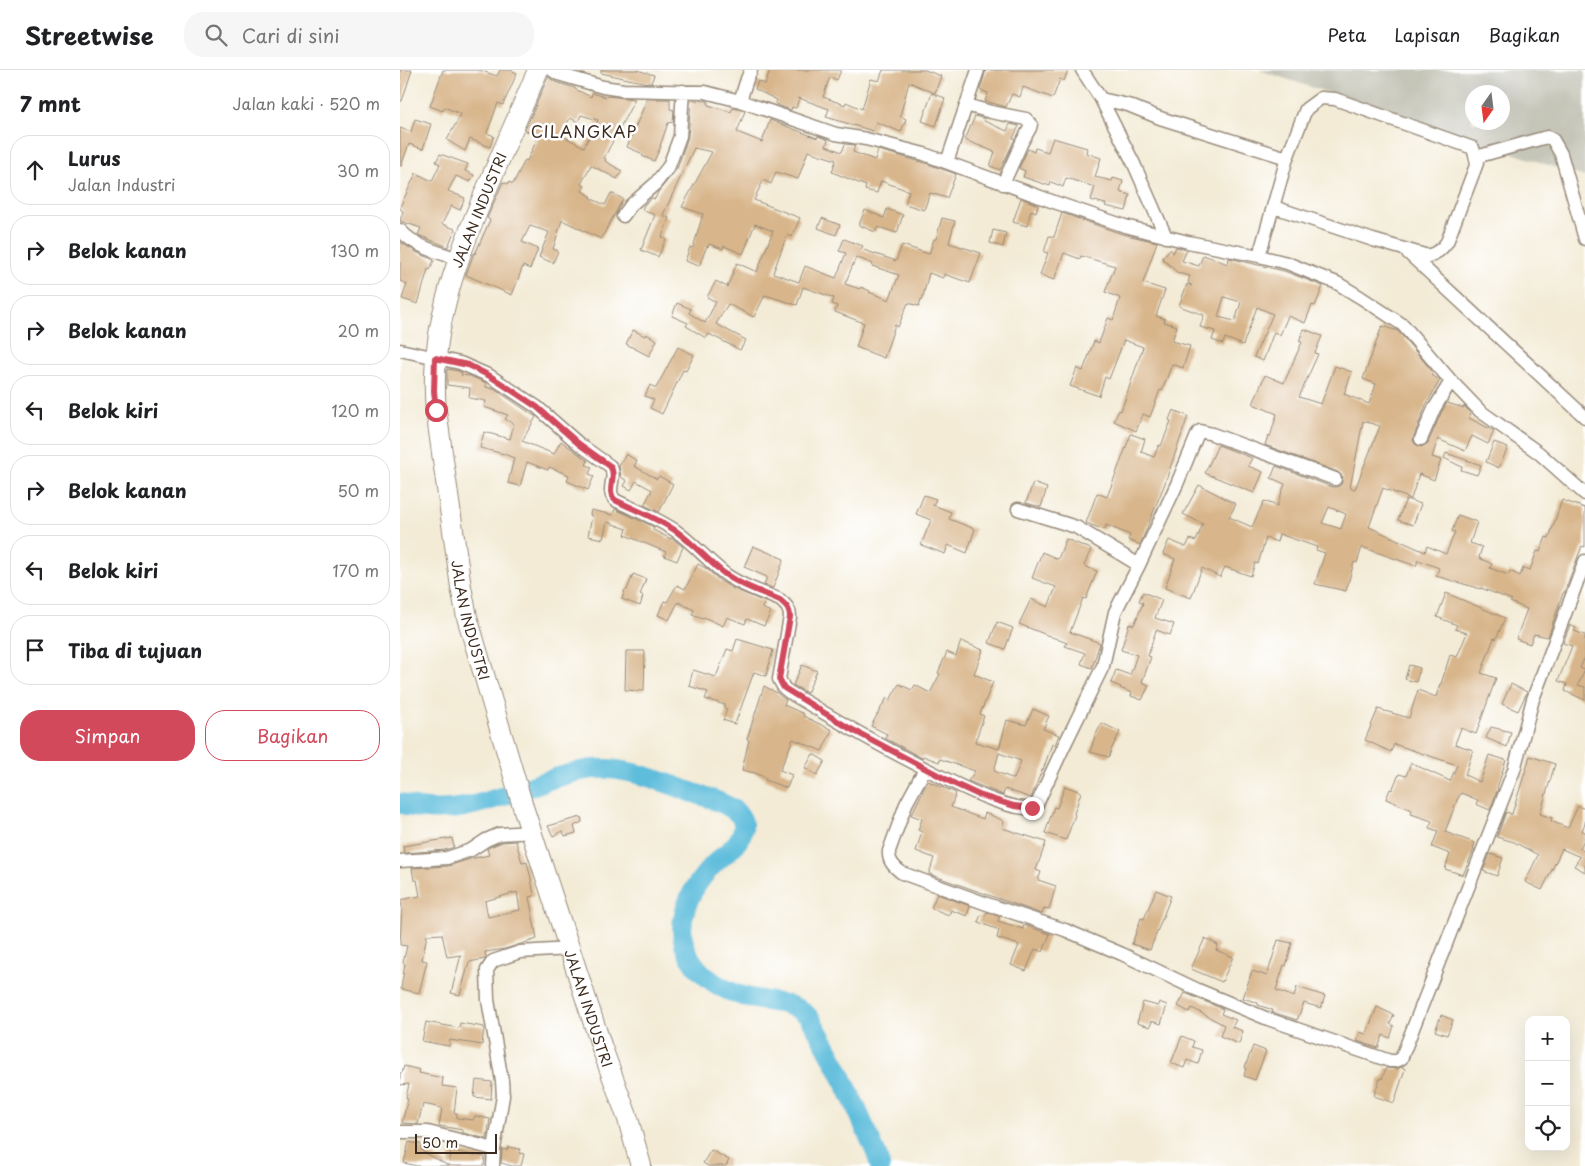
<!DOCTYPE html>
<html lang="id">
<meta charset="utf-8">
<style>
:root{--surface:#fff;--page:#f6f6f6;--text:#202124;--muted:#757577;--line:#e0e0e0;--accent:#d1495b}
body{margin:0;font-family:"Playpen Sans",sans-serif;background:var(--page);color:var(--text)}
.controls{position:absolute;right:15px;bottom:15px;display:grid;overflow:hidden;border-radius:10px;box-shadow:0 5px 20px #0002}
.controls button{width:45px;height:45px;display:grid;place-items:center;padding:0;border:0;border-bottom:1px solid var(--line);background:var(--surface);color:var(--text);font:25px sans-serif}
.compass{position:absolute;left:1065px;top:15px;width:45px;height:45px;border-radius:50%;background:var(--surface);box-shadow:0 5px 20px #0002;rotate:194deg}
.scale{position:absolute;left:15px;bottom:12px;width:82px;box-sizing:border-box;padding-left:5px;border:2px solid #3b2a1e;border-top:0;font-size:14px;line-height:18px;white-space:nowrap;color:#3b2a1e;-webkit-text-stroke:4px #fff;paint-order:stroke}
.stop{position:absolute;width:15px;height:15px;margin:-11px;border:4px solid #d1495b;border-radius:50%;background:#fff}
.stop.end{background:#d1495b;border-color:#fff;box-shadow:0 1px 5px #0008}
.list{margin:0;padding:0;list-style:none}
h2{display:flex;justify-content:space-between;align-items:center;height:65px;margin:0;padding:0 20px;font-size:21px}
h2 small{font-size:16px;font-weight:400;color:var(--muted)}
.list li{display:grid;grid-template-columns:32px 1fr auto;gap:15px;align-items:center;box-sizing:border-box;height:70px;margin:0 10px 10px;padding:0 10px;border:1px solid var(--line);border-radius:20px}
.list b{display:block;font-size:19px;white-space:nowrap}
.list p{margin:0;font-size:16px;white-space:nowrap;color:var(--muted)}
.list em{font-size:16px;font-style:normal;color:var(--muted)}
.actions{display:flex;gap:10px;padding:15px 20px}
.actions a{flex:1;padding:11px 0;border:1px solid var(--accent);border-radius:20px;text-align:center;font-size:18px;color:var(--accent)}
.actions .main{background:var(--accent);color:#fff}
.icon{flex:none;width:28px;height:28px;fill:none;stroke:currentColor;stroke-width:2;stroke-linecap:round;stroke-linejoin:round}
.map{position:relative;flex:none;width:1185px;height:1096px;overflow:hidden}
header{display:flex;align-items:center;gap:30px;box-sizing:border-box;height:70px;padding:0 25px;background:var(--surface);border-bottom:1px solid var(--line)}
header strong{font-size:24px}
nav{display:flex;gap:28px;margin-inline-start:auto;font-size:18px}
.search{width:350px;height:45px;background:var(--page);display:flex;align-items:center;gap:12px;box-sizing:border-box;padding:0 18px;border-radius:20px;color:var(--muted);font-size:19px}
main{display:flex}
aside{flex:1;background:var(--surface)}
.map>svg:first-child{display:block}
.industrial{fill:#c5c5b8;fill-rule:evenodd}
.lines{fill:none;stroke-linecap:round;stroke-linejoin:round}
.river{stroke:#5ebddc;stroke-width:20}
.building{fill:#d8b58a;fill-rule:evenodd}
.street-casing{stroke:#978a7a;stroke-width:15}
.primary-casing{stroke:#978a7a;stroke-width:22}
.street{stroke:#fff;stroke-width:12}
.primary{stroke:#fff;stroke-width:20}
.route{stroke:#d1495b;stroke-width:6}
.labels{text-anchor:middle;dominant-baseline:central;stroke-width:5;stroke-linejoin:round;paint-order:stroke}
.street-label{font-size:14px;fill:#3b2a1e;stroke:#fff}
.quarter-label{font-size:16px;letter-spacing:1px;fill:#3b2a1e;stroke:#fff}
</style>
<header>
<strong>Streetwise</strong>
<div class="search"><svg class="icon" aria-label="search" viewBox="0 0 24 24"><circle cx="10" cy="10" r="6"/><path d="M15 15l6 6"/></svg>Cari di sini</div>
<nav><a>Peta</a><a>Lapisan</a><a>Bagikan</a></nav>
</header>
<main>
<aside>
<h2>7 mnt<small>Jalan kaki · 520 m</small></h2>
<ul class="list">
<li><svg class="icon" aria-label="ahead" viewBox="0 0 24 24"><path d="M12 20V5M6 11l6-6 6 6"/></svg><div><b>Lurus</b><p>Jalan Industri</p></div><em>30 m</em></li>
<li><svg class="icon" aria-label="right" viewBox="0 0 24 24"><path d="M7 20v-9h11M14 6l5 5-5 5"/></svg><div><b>Belok kanan</b></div><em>130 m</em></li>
<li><svg class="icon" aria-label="right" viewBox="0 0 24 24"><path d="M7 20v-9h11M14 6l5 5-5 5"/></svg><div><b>Belok kanan</b></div><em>20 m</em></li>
<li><svg class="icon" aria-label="left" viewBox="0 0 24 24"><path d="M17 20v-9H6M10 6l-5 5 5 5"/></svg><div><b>Belok kiri</b></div><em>120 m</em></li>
<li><svg class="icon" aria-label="right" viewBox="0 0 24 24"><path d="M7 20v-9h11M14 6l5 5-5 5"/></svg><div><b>Belok kanan</b></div><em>50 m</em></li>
<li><svg class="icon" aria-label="left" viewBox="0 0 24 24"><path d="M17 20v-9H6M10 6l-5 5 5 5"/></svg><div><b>Belok kiri</b></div><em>170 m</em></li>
<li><svg class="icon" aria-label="arrive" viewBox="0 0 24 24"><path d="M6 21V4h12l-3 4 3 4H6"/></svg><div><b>Tiba di tujuan</b></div></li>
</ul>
<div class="actions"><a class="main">Simpan</a><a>Bagikan</a></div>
</aside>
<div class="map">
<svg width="1185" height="1096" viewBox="0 0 1185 1096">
<rect width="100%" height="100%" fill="#fff"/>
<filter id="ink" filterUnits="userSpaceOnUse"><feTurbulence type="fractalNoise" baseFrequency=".02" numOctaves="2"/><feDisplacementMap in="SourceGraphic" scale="10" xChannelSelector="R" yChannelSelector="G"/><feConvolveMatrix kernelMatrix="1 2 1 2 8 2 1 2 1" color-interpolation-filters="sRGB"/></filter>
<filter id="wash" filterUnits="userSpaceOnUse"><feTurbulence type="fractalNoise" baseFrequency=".0096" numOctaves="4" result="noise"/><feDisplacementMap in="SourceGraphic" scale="20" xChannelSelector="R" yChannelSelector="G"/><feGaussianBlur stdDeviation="1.12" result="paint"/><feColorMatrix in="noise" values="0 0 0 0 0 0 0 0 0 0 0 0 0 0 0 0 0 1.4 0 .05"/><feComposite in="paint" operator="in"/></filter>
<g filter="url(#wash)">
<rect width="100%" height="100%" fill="#f3ebd6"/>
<path class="industrial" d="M859,0H1185V107ZM1072,22H1102V52H1072Z"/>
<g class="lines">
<path class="river" d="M0,733C62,756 121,713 181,701C214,693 257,709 288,721C302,726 330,733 339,745C346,752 343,764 338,771C331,781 322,786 314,794C290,818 270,856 291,889C302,907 322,920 343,926C364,933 386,930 405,943C412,949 417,959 421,967C443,1004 459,1045 477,1085L480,1096"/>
</g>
<g id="blocks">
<path class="building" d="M0,0H12L2,31H0Z
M43,0H79L97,6L100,0H110L117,3L103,35L98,33L87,63L94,66L90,77L70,69L65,81L47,70L61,44L44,37L43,41L30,36Z
M201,0H237L254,5L251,13L242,12L201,3Z
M370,0H441L437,10L430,7L423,27L445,35L446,32L462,39L471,9L479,11L483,0H525L541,6L535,23L509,12L500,46L506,49L501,62L476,52L473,61L436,50L426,47L429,39L399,28L396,38L392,37L391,40L375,34L377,30L355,19L358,11L365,14Z
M586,0H668L664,11L660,9L653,28L623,17L620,27L612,24L606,37L585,31L588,23L580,20Z
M148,7L155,12L175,18V19L191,27L192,23L206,27L207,26L235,29L204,88L206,89L205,91L222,101L217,109L191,95L181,114L185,116L182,121L191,126L190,128L205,135L211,123L223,129L201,169L162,150L153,179L158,181L153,193L139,187L149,162L130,156L122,172L138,179L130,199L123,196L112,225L66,205L74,183L75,184L90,150L87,148L103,112L108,114L109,112L113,114L125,90L127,91L138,67L125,60ZM181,45L198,50L184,77L161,65L170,48L178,52Z
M532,23L545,28L536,56L522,51Z
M247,29H270V39L274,40L273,52L268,53L260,76H261L254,91L242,86L243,84L227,77Z
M291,30L308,31V35L331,42L333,38L345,41L337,62L362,72L370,50L417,68L418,66L428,70L426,76L442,82L445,74L455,75L453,82L475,90L478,80L522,92L556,104L547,128L530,123L524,140L505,134L509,121L481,111L477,123L465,120L466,116L432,102L436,90L408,81L398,109L376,102L371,114L363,110L354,130L400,148L392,167L387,165L373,203L399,212L405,196L436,208L446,183L439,181L444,169L463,176L461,179L496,191L502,175L529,184L534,169H536L542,148L555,151L549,173L581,183L570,213L544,204L543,208L529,203L522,230L521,229L519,236L508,233L498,257L495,255L484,288L456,277L464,253L435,242L437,236L432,234L434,228L403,217L397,235L365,225L354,247L328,234L316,254L346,270L340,280L309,264L306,268L286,256L288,253L272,246L277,233L291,239L289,243L305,253L316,232L307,227L316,211L327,217L337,193L357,202L373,161L355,154L343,184L324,176L323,179L309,174L308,177L307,176L299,196L285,191L290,177L293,178L303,144L282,137L312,82L294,78L263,145L269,148L262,167L266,169L258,187L241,180L255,145L242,140L244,135L252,128L255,129L258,122L277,99L288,67ZM456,187L473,194L472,196L499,205L489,230L469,222L470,221L461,217L460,219L445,214Z
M575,46L585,49L584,51L607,61L610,54L619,56L613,68L615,69L600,100L590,96L595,82L565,70Z
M15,49L31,54L23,79L9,74L1,96H0V58L11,62Z
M653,68L687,78L686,83L701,88L695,107L712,111L713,108L723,111L720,122L730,125L726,141L705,136L706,134L691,130L695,117L666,108L663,117L651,112L650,116L623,107L625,101L619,98L628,79L634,82L635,78L648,82Z
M40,84L68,94L65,101L74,105L70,112L56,106L48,121L65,128L60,140L51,136L42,154L55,159L48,177L18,165L21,158L0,151L3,141L0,139V137L16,103L32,111L40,94L36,92Z
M621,128L638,135L636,142L631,140L627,156L613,152Z
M487,139L503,145L497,163L478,157L475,162L459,155L465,140L484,148Z
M662,143L722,164L757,172L743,213L765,220L756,246L765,249L764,252L777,256L772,271L790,276L783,298L772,294L762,321L760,320L750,347L743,344L736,361L714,351L719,340L721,341L743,277L724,270L709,309L705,307L699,326L670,316L677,298L683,301L694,271L699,273L708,248L713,250L720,228L705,222L715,196L681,186L680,189L664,183L654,210L640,205L648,183L644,182L649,166L654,167Z
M422,148L440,155L436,165L418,158Z
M593,160L606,163L603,177L590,173Z
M0,172L16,182L34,190L30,200L28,199L18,234L2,229L7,214L0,211Z
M776,177L787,180L782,191L799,196L803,185L828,194L829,188L884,201L923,216L915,236L912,235L905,253L888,246L880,265L874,262L863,291L854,287L873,244L857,237L843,275L825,268L823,274L812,270L815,261L800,257L804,245L779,236L787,214L792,216L788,212L790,206L778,203L762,188L770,179L773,183ZM824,227L841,232L835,251L818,247Z
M982,256L998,261L1033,302L1031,305L1040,310L1026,335L1014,366L1013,370L1015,374L1021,377L1028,373L1041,343L1047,333L1064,338V336L1071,343L1069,348L1094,361L1088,374L1072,366L1065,381L1038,369L1032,387L1041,390L1034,410L1019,404L1011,429L983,418L969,457L1025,482L1027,476L1046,484L1055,462L1052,461L1058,445L1077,452L1070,473L1082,477L1079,488L1092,494L1090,498L1108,505L1110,501L1120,506L1123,498L1130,500L1137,481L1140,482L1146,467L1149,468L1162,430L1185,438V477L1182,476L1164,523H1163L1148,567L1134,564L1130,574L1116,569L1127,539L1110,532L1112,530L1081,518V519L1036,506L1039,498L1018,490L1016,496L962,477L957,493L954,492L946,521L915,514L925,483L916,480L917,477L879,464L877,472L866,468L858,494L855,493L851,506L825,497L820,507L802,498L791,528L765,518L775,489L763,484L769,470L786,477L790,469L796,471L803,454L783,444L799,415L836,434L829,447L852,457L864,431L877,436L885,414L871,408L876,396L932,417H937L941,415L943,407L938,402L865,375L868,366L870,367L877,344L853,334L865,305L884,313L902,272L899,271L904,259L922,266L915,283L918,284L899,327L921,334L935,296L952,302L944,324L969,334L976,314L963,309ZM963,351L980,356L955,419L950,418ZM929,437L946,444L941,459L922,453Z
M233,260L245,266L246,264L257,270L249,286L226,274Z
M278,277L294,285L286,301L283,300L262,344L250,338L254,330L245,326L250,315L256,318Z
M47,299L58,301L62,303L61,305L70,306L86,313V317L96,320L136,347L122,371L154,384L161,371L188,391L186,395L192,397L189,404L194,406L188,420L167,411L169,405L149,397L148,400L127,392L120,416L108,413L114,388L104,384L80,378L84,362L110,369L114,354L105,349L108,345L84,337L86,331L69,328L70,318L47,315Z
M773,340L788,346L765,413L740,475L728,470L730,465L706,455L705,460L686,453L697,423L707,427L731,364L745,369L741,382L754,387L759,375L761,376L771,351L769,350Z
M1094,372L1108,377L1099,398L1086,392Z
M818,375L852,388L848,396L863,402L854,423L805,403Z
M1046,383L1081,395L1077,405L1061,400L1062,397L1044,388Z
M226,384L237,391L234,396L257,409L259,406L273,414L259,442L244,435L252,420L236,411L231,420L224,416L227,411L221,407L219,396Z
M633,413L647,418L641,437L626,433Z
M524,425L536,429L533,435L551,442L549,449L575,459L567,483L548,475L545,484L521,475L531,450L516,444Z
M1006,429L1021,434L1013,455L998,450Z
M215,439L254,457L253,460L271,469L272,468L283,477L277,491L264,486L266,482L225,465L227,459L207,452L203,469L188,466L192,446L190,445L191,440L213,445Z
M666,469L691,479L684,496L697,501L686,529L683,528L670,562L700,573L692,598L681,594L685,583L665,576L667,573L619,554L631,529L648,537L656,517L632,508L642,482L658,489Z
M353,476L384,489L373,518L364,515L367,507L344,497Z
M298,494L307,499L320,511L334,519L365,532L362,538L371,542L364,556L347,549L345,554L327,547L323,556L304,547L303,549L292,545L294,540L278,532L269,550L258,545L264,531L267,532L277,515L285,519Z
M233,504L246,509L240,525L243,526L240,536L222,529L225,520H227Z
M743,522L762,530L755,548L774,554L770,565L756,560L748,586L751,587L742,612L749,615L742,630L731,626L732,623L720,618L721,617L711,613L716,600L730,605L737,585L721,580L729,554L734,555L743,533L739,531Z
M1046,523L1105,548L1096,569L1094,568L1081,603L1096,608L1076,664L1061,658L1055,674L1073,680L1065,705L1080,712L1089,685L1106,690L1097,718L1098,719L1090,740L1076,734L1078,730L1061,723L1057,730L1045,762L1075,773L1073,779H1074L1063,805L1045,799L1050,784L1032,777L1038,761L1029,758L1032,751L1011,744L1012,740L986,729L990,719L992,720L999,704L1006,706L1011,693L1050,711L1057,695L994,674L991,682L965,670L978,639L1009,648L1018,620L1036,627L1040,614H1041L1050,585L1057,587L1067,563L1055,559L1057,555L1037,547Z
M597,552L613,558L605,579L589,573Z
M1170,555L1176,558L1174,561L1185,565V587L1180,598L1185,600L1178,615L1185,617V630L1165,621L1167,614L1158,611L1172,576L1163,573Z
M337,569L373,580L366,606L354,602L335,654L323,650L327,639L324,638L325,635L305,629L308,622L289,616L293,600L316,607L327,579L333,581Z
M561,571L583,580L574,604L593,612L580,644L584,646L575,672L599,679L607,650L626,655L633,639L649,646L643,659L659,665L655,675L652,674L643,700H642L631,728L605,719L603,725L568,711L575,701L540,689L539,692L523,686L522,688L485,668L487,664L471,656L482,636L487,628L490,630L499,614L512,620L515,615L530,623L540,604L538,603L547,582L556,586ZM599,683L621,691L614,709L594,701Z
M226,581H245L244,621L225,620Z
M402,595L417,601L407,623L393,615Z
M1009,595L1020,598L1016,612L1005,609Z
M1111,614L1127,622L1118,641L1102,634Z
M364,616L377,623L386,630L384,635L404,644L403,646L432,660L422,681L393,669L380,700L392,705L387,718L365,710L366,708L355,703L342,700L349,670L347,669Z
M702,653L720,662L712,678L709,687L690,682L695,666Z
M1091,657L1111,662L1107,677L1086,668Z
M413,684L425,691L417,705L405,698Z
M1130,686L1155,694L1140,744L1152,748L1151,751L1168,758L1178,736L1185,739V753L1182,761L1185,762V767L1180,779L1184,781L1185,778V802L1174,796L1180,787L1162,779L1142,820L1125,812L1138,785L1114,772L1097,767L1106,742L1112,744Z
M528,711L556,723L551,737L583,749L585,743L600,749L604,752L602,758L646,772L636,800L641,802L638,810L656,816L649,839L644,838L642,844L529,804L534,788L516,781L522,762L518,760L522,749L511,745Z
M665,716L681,722L674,744L675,745L666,770L645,763L654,737L657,738Z
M181,747L182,752L174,756L176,763L165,766L163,761L153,766L148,756Z
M52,768L54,777L45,780L4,783L3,776Z
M116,771L122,793L127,792L131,809L134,826L129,827L137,869L105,879L85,882L86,887L85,889L69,892L60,925L51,923L61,885L47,887L42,864L27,865L22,890L27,891L19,923L1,919L5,894L3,893L7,876L0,875L2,836L0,830L20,826L17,810H14L12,798L48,796L70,789L89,785L87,779L90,777L102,772ZM117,822L120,840L88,847L85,831Z
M1090,784L1103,788L1097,806L1083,801Z
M756,820L771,826L750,880L732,874L741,848L744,849Z
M537,824L570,836L567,846L551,840L549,845L531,838Z
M587,842L600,847L598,851L623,859L624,855L650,864L643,882L635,879L626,901L611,895L619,875L597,868L599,860L578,852L581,845L585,846Z
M805,868L818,875L816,880L833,887L822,912L791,899Z
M878,870L892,873L886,896L884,895L876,920L894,927L897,917L925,926L921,938L904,933L897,950L872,942L873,940L858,935V933L843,928L852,901L867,906Z
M785,923L823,939L821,944L836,950L832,957L843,961L839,974L820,966L824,955L792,938L789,942L778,936Z
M743,932L758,936L759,932L767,935L761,954L752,951L750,957L737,953Z
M977,937L994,945L990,954L994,956L990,968L983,965L978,978L957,971L960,962L966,964Z
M1041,945L1053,950L1047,965L1035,961Z
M26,952L59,958L60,953L84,957L82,975L50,970L49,976L22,971Z
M782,966L794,971L792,977L802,980L798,994L787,990L784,998L771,993Z
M853,976L866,981L855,1010L844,1006L846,998L845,997Z
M4,996L20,1000L19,1003L43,1008L42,1016L57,1018L54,1043H57V1048L73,1050L75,1046L90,1049L87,1069L63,1063V1060L39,1056L42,1038L23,1034L18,1054L2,1053L8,1028H6L9,1014L0,1015V1003H2Z
M1002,997L1005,999L994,1033L974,1026L980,1008L982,1009L986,998L996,999Z
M76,1010L92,1012L91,1029L74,1027Z
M9,1072L21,1074L20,1078L22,1079V1081L49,1096L51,1081L85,1087L84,1096H17L4,1093Z
M108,1077L120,1079L119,1083L124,1084L121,1096H112L101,1093L102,1079L107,1080Z
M311,1080L329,1090L326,1096H308L303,1093Z"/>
</g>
</g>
<g filter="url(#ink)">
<use href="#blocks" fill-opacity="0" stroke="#978a7a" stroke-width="1"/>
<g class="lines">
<defs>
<path id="street" d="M152,0L158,4L203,17L223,20L305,22L340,31L436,64L466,69L524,84L654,132L725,156L788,172L859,186L887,193L914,204L937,213L960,227L1003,255L1051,311L1080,341L1139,383L1185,424
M682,0L701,29L734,94L766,167
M701,29L728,35L760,48L887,88
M340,31L347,9L351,0
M566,35L591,42L626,49L631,54L630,58L622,72L603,114
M1076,87L1143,68L1148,67L1153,70L1161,84L1185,169
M547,92L578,0
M223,146L231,135L255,114L269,96L280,66L283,21
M0,160C15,177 38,182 59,189
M1005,180L1185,347
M859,186L887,88L906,39L921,28L935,29L1073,78L1077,93L1047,172C1041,180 1037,183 1028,186L973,170L874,137
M0,280L60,293L90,306L137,337L179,374L210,396C218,407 205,420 215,430C235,440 257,448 276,461C294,474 308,491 325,504C341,516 362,522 380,530C386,535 390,539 390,547L379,609L384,618L389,622C437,651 485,679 536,704C560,716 606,740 632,738L637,734L663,678L703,596L715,542L739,495L777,414L798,363L800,361L812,364L935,409
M1021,369L1034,339L1051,311
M618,439L676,457L739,495
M525,699L506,734L489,781C488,791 494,797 502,803L587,834L665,860L722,884L798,920L868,949L990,991H996L1001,989L1114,700L1133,629L1185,491
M0,791L47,788L71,780L86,770L100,764L131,762
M0,1062H28L94,1079
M93,1096L94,1079L103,1026L102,1011L88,930L87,900L93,891L120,882L170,879"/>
<g id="primary">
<path id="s1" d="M138,0C123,34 109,68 94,102C61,177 28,256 36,340L61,517L67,547L124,740L202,978L228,1049L241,1096"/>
</g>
</defs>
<use href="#street" class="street-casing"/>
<use href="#primary" class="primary-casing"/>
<use href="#street" class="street"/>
<use href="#primary" class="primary"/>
</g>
</g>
<g class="lines" filter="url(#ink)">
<path class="route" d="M36,340L34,321L35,288L68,295L90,306L137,337L179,374L210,396C218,407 205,420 215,430C235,440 257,448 276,461C294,474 308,491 325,504C341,516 362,522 380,530C386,535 390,539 390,547L379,609L384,618L449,658L555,714L579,725L614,736L632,738"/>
</g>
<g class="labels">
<g class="street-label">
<text transform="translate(79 140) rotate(-68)">JALAN INDUSTRI</text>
<text stroke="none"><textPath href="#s1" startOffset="572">JALAN INDUSTRI</textPath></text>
<text stroke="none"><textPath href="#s1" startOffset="978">JALAN INDUSTRI</textPath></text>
</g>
<g class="quarter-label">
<text x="184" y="61">CILANGKAP</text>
</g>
</g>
</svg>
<div class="controls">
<button>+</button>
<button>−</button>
<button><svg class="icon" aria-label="locate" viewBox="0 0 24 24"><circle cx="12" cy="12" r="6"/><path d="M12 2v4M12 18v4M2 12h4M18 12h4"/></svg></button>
</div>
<svg class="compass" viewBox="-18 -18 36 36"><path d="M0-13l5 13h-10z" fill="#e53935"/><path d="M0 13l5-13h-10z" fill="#757577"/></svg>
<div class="scale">50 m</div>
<div class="stop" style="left:36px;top:340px"></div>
<div class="stop end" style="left:632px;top:738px"></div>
</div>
</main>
